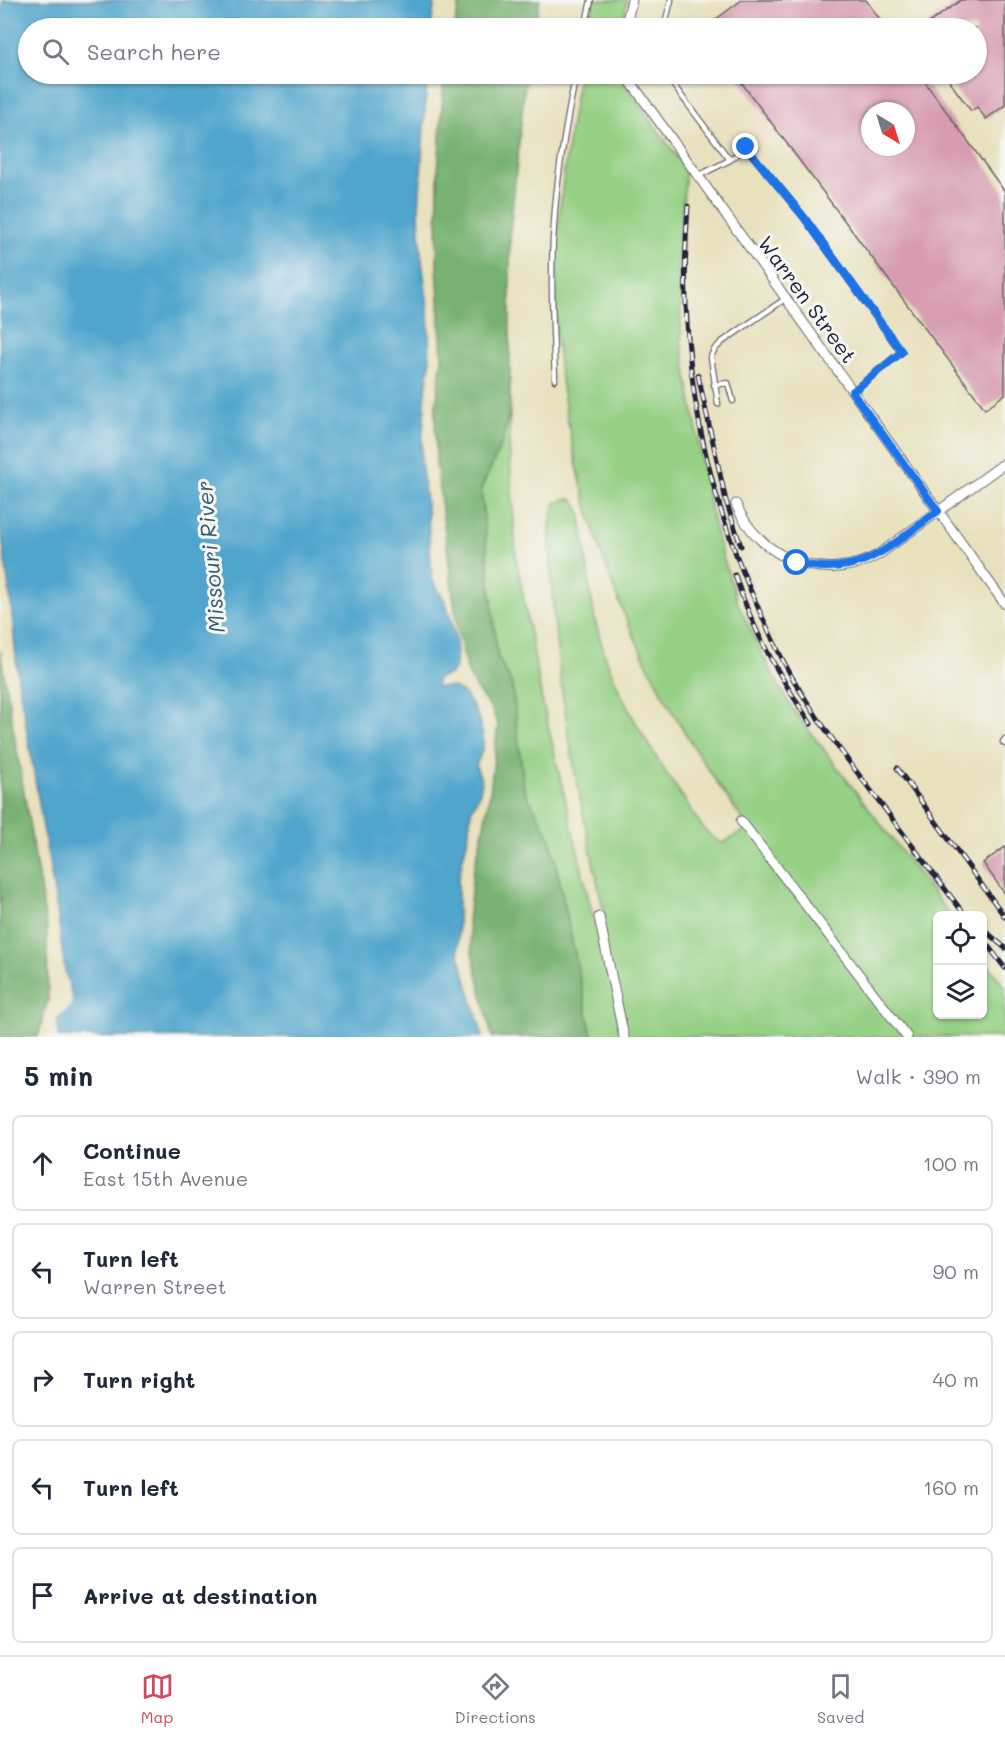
<!DOCTYPE html>
<meta charset="utf-8">
<style>
:root{--surface:#fff;--page:#f6f6f7;--text:#1f2937;--muted:#747a83;--line:#e0e1e3;--accent:#d1495b}
body{margin:0;font-family:Mali,sans-serif;background:var(--page);color:var(--text)}
.controls{position:absolute;right:18px;bottom:18px;display:grid;overflow:hidden;border-radius:9px;box-shadow:0 2px 4px #0004}
.controls button{width:54px;height:54px;display:grid;place-items:center;padding:0;border:0;border-bottom:2px solid var(--line);background:var(--surface);color:var(--text);font:30px sans-serif}
.compass{position:absolute;left:861px;top:102px;width:54px;height:54px;border-radius:50%;background:var(--surface);box-shadow:0 2px 4px #0004;rotate:142deg}
.stop{position:absolute;width:18px;height:18px;margin:-14px;border:4px solid #1a73e8;border-radius:50%;background:#fff}
.stop.end{background:#1a73e8;border-color:#fff;box-shadow:0 2px 6px #0008}
.list{margin:0;padding:0;list-style:none}
h2{display:flex;justify-content:space-between;align-items:center;height:78px;margin:0;padding:0 24px;font-size:26px}
h2 small{font-size:20px;font-weight:400;color:var(--muted)}
.list li{display:grid;grid-template-columns:39px 1fr auto;gap:18px;align-items:center;box-sizing:border-box;height:96px;margin:0 12px 12px;padding:0 12px;border:2px solid var(--line);border-radius:9px}
.list b{display:block;font-size:22px;white-space:nowrap}
.list p{margin:0;font-size:20px;white-space:nowrap;color:var(--muted)}
.list em{font-size:20px;font-style:normal;color:var(--muted)}
.icon{flex:none;width:33px;height:33px;fill:none;stroke:currentColor;stroke-width:2;stroke-linecap:round;stroke-linejoin:round}
.map{position:relative;flex:none;width:1005px;height:1037px;overflow:hidden}
.search{position:absolute;background:var(--surface);box-shadow:0 2px 4px #0004;left:18px;right:18px;top:18px;height:66px;display:flex;align-items:center;gap:15px;box-sizing:border-box;padding:0 21px;border-radius:33px;color:var(--muted);font-size:22px}
.sheet{height:618px;background:var(--surface)}
nav{display:flex;justify-content:space-around;align-items:center;box-sizing:border-box;height:84px;border-top:2px solid var(--line);background:var(--surface);font-size:16px;color:var(--muted)}
nav a{display:grid;justify-items:center;gap:3px}
nav .on{color:var(--accent)}
.map>svg:first-child{display:block}
.green{fill:#95d084;stroke:#5c7960;stroke-width:1.5}
.forest{fill:#78b272;stroke:#4d6a56;stroke-width:1.5}
.water{fill:#50a5cc;stroke:#396484;stroke-width:1.5}
.building{fill:#d79cb1;fill-rule:evenodd}
.lines{fill:none;stroke-linecap:round;stroke-linejoin:round}
.service-casing{stroke:#676568;stroke-width:7}
.minor-casing{stroke:#676568;stroke-width:11}
.service{stroke:#fff;stroke-width:4.5}
.minor{stroke:#fff;stroke-width:9}
.rail-casing{stroke:#22223b;stroke-width:5}
.rail{stroke:#f6f6f2;stroke-width:3;stroke-dasharray:9;stroke-linecap:butt}
.route{stroke:#1a73e8;stroke-width:8}
.labels{text-anchor:middle;dominant-baseline:central;stroke-width:6;stroke-linejoin:round;paint-order:stroke}
.street-label{font-size:21px;fill:#22223b;stroke:#f6f6f2}
.water-label{font-size:22px;font-style:italic;fill:#345675;stroke:#f6f6f2}
</style>
<div class="map">
<svg width="1005" height="1037" viewBox="0 0 1005 1037">
<rect width="100%" height="100%" fill="#f6f6f2"/>
<filter id="ink" filterUnits="userSpaceOnUse"><feTurbulence type="fractalNoise" baseFrequency=".0167" numOctaves="2"/><feDisplacementMap in="SourceGraphic" scale="12" xChannelSelector="R" yChannelSelector="G"/><feConvolveMatrix kernelMatrix="1 2 1 2 8 2 1 2 1" color-interpolation-filters="sRGB"/></filter>
<filter id="wash" filterUnits="userSpaceOnUse"><feTurbulence type="fractalNoise" baseFrequency=".008" numOctaves="4" result="noise"/><feDisplacementMap in="SourceGraphic" scale="24" xChannelSelector="R" yChannelSelector="G"/><feGaussianBlur stdDeviation="1.35" result="paint"/><feColorMatrix in="noise" values="0 0 0 0 0 0 0 0 0 0 0 0 0 0 0 0 0 1.4 0 .05"/><feComposite in="paint" operator="in"/></filter>
<g filter="url(#wash)">
<rect width="100%" height="100%" fill="#e8e1bd"/>
<path class="green" d="M593,0H627L622,28H588Z
M579,74H619L626,86L686,169L679,246L681,341L711,512L718,541L737,601L769,668L792,708L950,915H938V1014H982L983,958L1005,987V1037H592L551,840L524,789L512,685L497,655L481,489L501,445L510,410L509,442L516,557L542,700L594,921L598,924L602,922L605,917C580,804 556,688 551,571C551,548 546,524 556,503C562,500 567,497 574,500L580,511C586,548 588,588 596,624C610,686 648,748 684,799C694,814 705,837 723,843L749,828C659,706 603,593 572,443C565,407 558,369 556,331C552,244 565,158 579,74Z"/>
<path class="forest" d="M460,0H540L534,28H454Z
M444,74H526L510,231V410L501,445L481,489L497,655L512,685L524,789L551,840L592,1037H492L472,952L468,922L473,872L483,831L490,793L498,725L492,710L475,687L466,667L458,632L436,463L435,413L442,359L437,265L438,173Z
M0,650L47,929L48,1000L38,1037H0Z"/>
<path class="water" d="M3,0H435L431,28H28V74H427L419,209L421,253L428,307L430,364L426,390L421,460L428,517L432,579L446,603L455,634L457,652L454,670L450,674L438,678L436,687C443,687 448,685 455,688C472,696 484,726 483,744C483,753 478,758 476,766L482,782L479,796L471,811L469,833L458,880V952L483,1037H58V1019L72,1006L73,999L65,971L57,910L18,679L11,605L0,523V22Z"/>
<g id="blocks">
<path class="building" d="M742,0H866L886,28H704Z
M961,0H1005V105L986,119L977,107L971,111L944,74H976V28H922Z
M735,74H919L1005,192V394L985,409ZM870,111H906V147H870Z
M1005,847V894L983,863Z"/>
</g>
</g>
<g filter="url(#ink)">
<use href="#blocks" fill-opacity="0" stroke="#676568" stroke-width="1.5"/>
<g class="lines">
<defs>
<path id="service" d="M585,28L591,0
M664,28L671,0
M665,74L730,160
M698,176L730,160L746,147L803,216L901,352L852,392
M555,380C553,328 550,276 554,224C557,173 566,123 576,74
M714,385L728,383L733,401
M718,404L711,357L714,350L722,342L785,299
M1005,739L1003,742L1005,744"/>
<path id="minor" d="M625,28L632,0
M625,74L1005,604
M736,504C759,560 825,584 878,555L1005,463
M741,821L907,1037
M599,917L624,1037"/>
</defs>
<use href="#service" class="service-casing"/>
<use href="#minor" class="minor-casing"/>
<use href="#service" class="service"/>
<use href="#minor" class="minor"/>
<defs>
<path id="rail" d="M688,206C677,349 700,482 760,612C770,634 780,656 792,677C816,719 846,758 875,796C905,836 935,876 965,915
M698,375L726,501L741,546
M735,575C752,630 780,677 811,724
M897,768L1005,917
M982,928L1005,948
M982,938L1005,968"/>
</defs>
<use href="#rail" class="rail-casing"/>
<use href="#rail" class="rail"/>
</g>
</g>
<g class="lines" filter="url(#ink)">
<path class="route" d="M746,147L803,216L902,352L852,392L938,511C890,546 861,579 797,563"/>
</g>
<g class="labels">
<g class="street-label">
<text transform="translate(808 299) rotate(54)">Warren Street</text>
</g>
<g class="water-label">
<text transform="translate(210 557) rotate(-95)">Missouri River</text>
</g>
</g>
</svg>
<div class="controls">
<button><svg class="icon" aria-label="locate" viewBox="0 0 24 24"><circle cx="12" cy="12" r="6"/><path d="M12 2v4M12 18v4M2 12h4M18 12h4"/></svg></button>
<button><svg class="icon" aria-label="layers" viewBox="0 0 24 24"><path d="M12 4l9 5-9 5-9-5zM3 14l9 5 9-5"/></svg></button>
</div>
<svg class="compass" viewBox="-18 -18 36 36"><path d="M0-13l5 13h-10z" fill="#e53935"/><path d="M0 13l5-13h-10z" fill="#747a83"/></svg>
<div class="stop" style="left:797px;top:563px"></div>
<div class="stop end" style="left:746px;top:147px"></div>
<div class="search"><svg class="icon" aria-label="search" viewBox="0 0 24 24"><circle cx="10" cy="10" r="6"/><path d="M15 15l6 6"/></svg>Search here</div>
</div>
<section class="sheet">
<h2>5 min<small>Walk · 390 m</small></h2>
<ul class="list">
<li><svg class="icon" aria-label="ahead" viewBox="0 0 24 24"><path d="M12 20V5M6 11l6-6 6 6"/></svg><div><b>Continue</b><p>East 15th Avenue</p></div><em>100 m</em></li>
<li><svg class="icon" aria-label="left" viewBox="0 0 24 24"><path d="M17 20v-9H6M10 6l-5 5 5 5"/></svg><div><b>Turn left</b><p>Warren Street</p></div><em>90 m</em></li>
<li><svg class="icon" aria-label="right" viewBox="0 0 24 24"><path d="M7 20v-9h11M14 6l5 5-5 5"/></svg><div><b>Turn right</b></div><em>40 m</em></li>
<li><svg class="icon" aria-label="left" viewBox="0 0 24 24"><path d="M17 20v-9H6M10 6l-5 5 5 5"/></svg><div><b>Turn left</b></div><em>160 m</em></li>
<li><svg class="icon" aria-label="arrive" viewBox="0 0 24 24"><path d="M6 21V4h12l-3 4 3 4H6"/></svg><div><b>Arrive at destination</b></div></li>
</ul>
</section>
<nav>
<a class="on"><svg class="icon" aria-label="map" viewBox="0 0 24 24"><path d="M3 6l6-2 6 2 6-2v14l-6 2-6-2-6 2zM9 4v14M15 6v14"/></svg>Map</a>
<a><svg class="icon" aria-label="directions" viewBox="0 0 24 24"><path d="M12 3l9 9-9 9-9-9zM9 14v-3h6M13 9l2 2-2 2"/></svg>Directions</a>
<a><svg class="icon" aria-label="saved" viewBox="0 0 24 24"><path d="M7 4h10v16l-5-4-5 4z"/></svg>Saved</a>
</nav>
